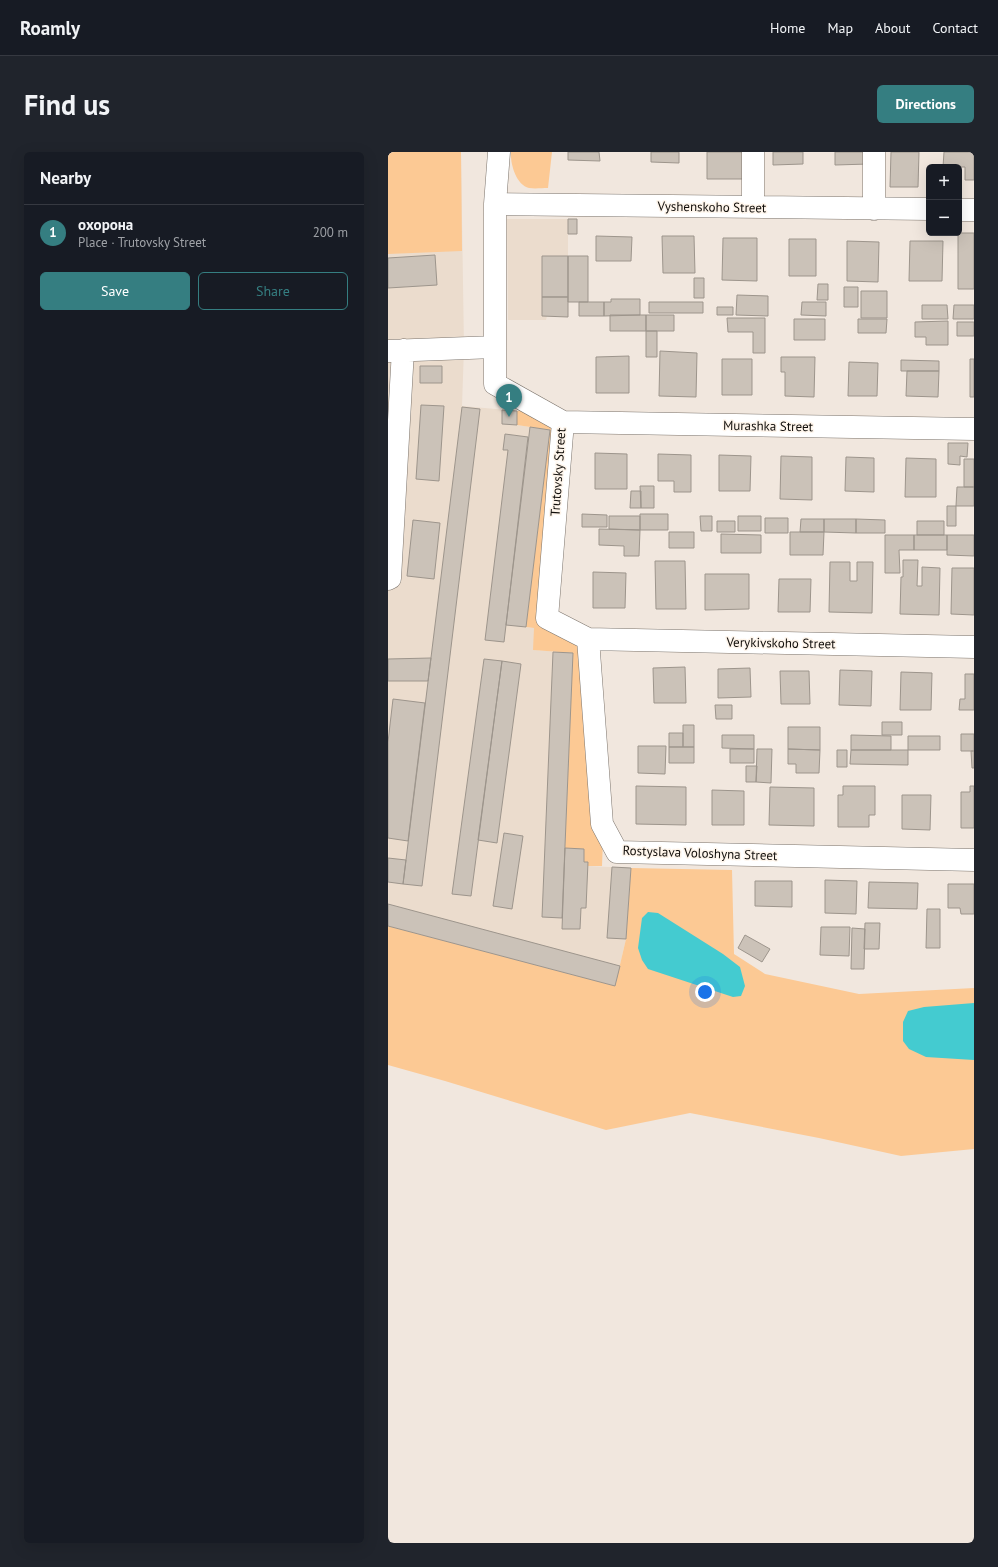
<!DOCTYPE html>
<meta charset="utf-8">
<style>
:root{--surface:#171b24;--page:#20242c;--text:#f1f3f6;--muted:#9ea1a6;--line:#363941;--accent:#357e81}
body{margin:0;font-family:"PT Sans",sans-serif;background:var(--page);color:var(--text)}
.controls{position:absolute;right:12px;top:12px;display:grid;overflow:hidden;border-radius:6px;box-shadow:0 4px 16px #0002}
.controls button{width:36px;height:36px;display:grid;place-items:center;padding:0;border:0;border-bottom:1px solid var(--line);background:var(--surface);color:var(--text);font:20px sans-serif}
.you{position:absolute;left:317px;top:840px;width:14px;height:14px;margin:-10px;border:3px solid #fff;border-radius:50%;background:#1a73e8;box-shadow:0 0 0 6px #1a73e833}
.badge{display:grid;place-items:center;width:26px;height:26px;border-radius:50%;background:var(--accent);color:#fff;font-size:13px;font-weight:700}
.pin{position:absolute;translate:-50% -33px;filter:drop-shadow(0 1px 2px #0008)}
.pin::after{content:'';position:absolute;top:21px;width:14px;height:12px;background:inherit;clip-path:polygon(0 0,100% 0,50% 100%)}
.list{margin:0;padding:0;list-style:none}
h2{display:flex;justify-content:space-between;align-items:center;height:52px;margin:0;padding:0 16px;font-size:17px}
h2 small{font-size:13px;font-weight:400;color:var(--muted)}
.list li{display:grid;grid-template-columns:26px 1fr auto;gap:12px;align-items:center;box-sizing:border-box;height:56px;padding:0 16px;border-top:1px solid var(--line)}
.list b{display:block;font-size:15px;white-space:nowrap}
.list p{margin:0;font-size:13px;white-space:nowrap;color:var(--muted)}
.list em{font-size:13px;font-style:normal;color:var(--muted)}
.actions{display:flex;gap:8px;padding:12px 16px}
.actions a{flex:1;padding:9px 0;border:1px solid var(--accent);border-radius:6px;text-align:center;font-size:14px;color:var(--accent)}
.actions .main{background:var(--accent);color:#fff}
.map{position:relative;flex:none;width:586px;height:1391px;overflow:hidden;border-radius:6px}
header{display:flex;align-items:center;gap:24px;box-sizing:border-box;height:56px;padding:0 20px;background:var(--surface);border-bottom:1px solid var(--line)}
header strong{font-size:19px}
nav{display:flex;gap:22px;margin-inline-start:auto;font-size:14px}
.intro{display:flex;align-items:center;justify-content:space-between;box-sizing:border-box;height:96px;padding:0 24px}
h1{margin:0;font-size:28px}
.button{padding:10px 18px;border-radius:6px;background:var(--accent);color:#fff;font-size:14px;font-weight:700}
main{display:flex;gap:24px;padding:0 24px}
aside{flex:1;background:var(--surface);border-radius:6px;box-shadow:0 4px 16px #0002}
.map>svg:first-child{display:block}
.built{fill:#ebdccd}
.green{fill:#fcc994}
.water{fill:#44cbd0}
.building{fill:#cbc2b8;stroke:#9d958c}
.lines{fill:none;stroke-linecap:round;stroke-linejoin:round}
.minor-casing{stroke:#7c746c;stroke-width:23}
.minor{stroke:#fff;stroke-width:22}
.labels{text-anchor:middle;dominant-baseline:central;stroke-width:3;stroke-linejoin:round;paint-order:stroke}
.street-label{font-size:13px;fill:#110e0b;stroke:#fef5eb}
</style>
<header>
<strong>Roamly</strong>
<nav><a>Home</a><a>Map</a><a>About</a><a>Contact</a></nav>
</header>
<div class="intro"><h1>Find us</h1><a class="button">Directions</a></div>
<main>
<aside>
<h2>Nearby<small></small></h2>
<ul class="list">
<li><span class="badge">1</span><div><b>охорона</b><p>Place · Trutovsky Street</p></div><em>200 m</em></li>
</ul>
<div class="actions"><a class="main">Save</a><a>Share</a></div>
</aside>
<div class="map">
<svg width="586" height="1391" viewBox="0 0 586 1391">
<rect width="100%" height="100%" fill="#f1e7de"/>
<path class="built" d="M0,0H73L76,196L74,254L129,259V273L162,278L138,475L146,476V498L185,501L196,697V710L200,714L243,716L238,787L227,834L0,774Z
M119,67H180V165L159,164L158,168H120Z"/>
<path class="green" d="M0,0H73L74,99L0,102Z
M123,0H164L160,36C154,36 147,37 141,36C128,33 122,11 123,0Z
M129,259H143L168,274L152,470L194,491L215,687L214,714H200L196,710V697L177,696L185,501L145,498L146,476L138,475L162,278L129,273Z
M243,716L344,718L346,802L377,822L471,842L586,836V997L513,1004L431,986L302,961L218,978L57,929L0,913V774L227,834L238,787Z"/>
<path class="water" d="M260,760L270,761L335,802L352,815L357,834L353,844L345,845L260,817L254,808L250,796L254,766Z
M586,851V908L538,905L521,897L515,889V870L520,859L536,855Z"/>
<path class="building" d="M180,0H211L212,9L180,8Z
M263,0H291V11L263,10Z
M319,0H358V27H319Z
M385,0H415V12L385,13Z
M447,0H480L481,12L447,13Z
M503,0H531L530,35H502Z
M556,0H586V28H577V15H555Z
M180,67H189V82H180Z
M570,81H586V137H570Z
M208,84L244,85L243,109H208Z
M274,84H306L307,121H275Z
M335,86H369V129L334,128Z
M401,87H428V124H401Z
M459,89L491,90L490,130L459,129Z
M522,89H555L554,129H521Z
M47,103L49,133L0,136V106Z
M154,104H180V145H154Z
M180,104H200V150H180Z
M306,126H316V146H306Z
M430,132H440V148H429Z
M456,135H470V155H456Z
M473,139H499V166H473Z
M349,143L380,144V164L348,163Z
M154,145H180V165L154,164Z
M223,147H252V163L216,164V150H223Z
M191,150H216V164H191Z
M261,150H315V161H261Z
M414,150H438V164L413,163Z
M534,153H559L560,167H534Z
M566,153H586V167H565Z
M329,155H345V163H329Z
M222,163H258V179H222Z
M258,163H286V179H258Z
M339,166H377V201H365V180H340Z
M406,167H437V188H406Z
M470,167H499L498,181H470Z
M560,169V193H538V185H527V170Z
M569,170H586V184H569Z
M258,179H269V205H258Z
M272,199L309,201L308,245L271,244Z
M241,204V241H208V205Z
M393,205H427L426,245L397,244V220H393Z
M334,207H364V243H334Z
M582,207H586V245H582Z
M513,208L551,209V219H513Z
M461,210L490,211L489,244H460Z
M32,214H54V231H32Z
M519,219H551L550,245L518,244Z
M33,253L56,254L51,329L28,327Z
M74,255L92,257L34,734L15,732Z
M114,258L129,259V273L114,272Z
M142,275L162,278L138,475L118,473Z
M117,282L140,285L116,490L97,488L120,298H115Z
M560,291H580L579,305L572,304V313L560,312Z
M207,301L239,302V337H207Z
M270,302L303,303V340H286V329H270Z
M331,303L363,304L362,339H331Z
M393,304L424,305V348L392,347Z
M458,305L486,306V340L457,339Z
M518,306L548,307V345H517Z
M576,307H586V335H576Z
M252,334H266V356H253Z
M569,335H586V354H568Z
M243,339H253V356H242Z
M559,354H568V374H559Z
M194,362L219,363V375H194Z
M252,362H280V378H252Z
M221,364H252V378L221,377Z
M312,364H324V379H313Z
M350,364H373V379H350Z
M377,366H400V381H377Z
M413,367H436V380H412Z
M436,367H468V381L436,380Z
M468,367L497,368V381H468Z
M25,368L52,371L46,427L19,424Z
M329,369H347V380H329Z
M529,369H556V383H529Z
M211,377L252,378L251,404H236V394L211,393Z
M281,380H306V396H281Z
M402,380H436L435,403H402Z
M333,382L373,383V401H333Z
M497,383H526V398H511L512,421H497Z
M526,383H559V398H526Z
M559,383H586V404L559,403Z
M515,408H530L529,434H534V415L552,416L551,463L512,462L513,425H515Z
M267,409H297L298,457H268Z
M442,410H462V429H469V410H485L484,461L441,460Z
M564,416H586V463L563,462Z
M205,420L238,421L237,456H205Z
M317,422H361V457L317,458Z
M391,427H423L422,460H390Z
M165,500L185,501L174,766L154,765Z
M43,506L40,529H0V507Z
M96,507L114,509L83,744L64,742Z
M114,509L133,512L109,691L90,688Z
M297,515L298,551H266L265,516Z
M362,516L363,545L330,546V517Z
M452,518L484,519L483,554L451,553Z
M392,519H421L422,552H393Z
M513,520L544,521L543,558H512Z
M577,522H586V558H571L572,547H577Z
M5,547L37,551L20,689L0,686V590Z
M327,553H344V567H328Z
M494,570H514V583H494Z
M295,573H306V595H295Z
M400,575H432V598L400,597Z
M281,581H295V595H281Z
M573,582H586V599H573Z
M334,583H366V597L334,596Z
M463,583L503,584V598H463Z
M520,584H552V598H520Z
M250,594H278L277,622L250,621Z
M281,595H306V611H281Z
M342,597H366V611H342Z
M369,597H384L383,631L368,630Z
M400,597L432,598L431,621H408V612H400Z
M449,598H459V615H449Z
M463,598H520V613L462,612Z
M583,599H586V616H584Z
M358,614H369L368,630H358Z
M248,634L298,635V673L248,672Z
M455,634H487V663H481V675H450V643H455Z
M582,634H586V676H573V640H582Z
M382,635L426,636V674L381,673Z
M324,638L356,639V673H324Z
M514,643H543L542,678L514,677Z
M116,681L135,684L124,757L105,754Z
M177,696L196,697V710H200L198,756H193L192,777H174Z
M0,706L18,708L15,732L0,730Z
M224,715L243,716L238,787L219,786Z
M437,728L469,729L468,762L437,761Z
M367,729H404V755L367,754Z
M481,730L530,731L529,757L480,756Z
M560,732H586V762H573L572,756H560Z
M0,752L232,814L227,834L0,774Z
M539,757H552V796H538Z
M477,771H492L491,797H476Z
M433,775H462L461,804L432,803Z
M464,776L477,777L476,817H463Z
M357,783L382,797L374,810L350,796Z"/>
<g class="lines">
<defs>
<path id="minor" d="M111,0L107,52V232L175,270L159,466L200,487L586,495
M486,0V57
M107,52L541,57
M365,55V0
M571,58H586
M0,199L107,195
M175,270L586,277
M0,427L2,426L15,198
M200,487L214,672L229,700L586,708"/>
</defs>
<use href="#minor" class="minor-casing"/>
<use href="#minor" class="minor"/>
</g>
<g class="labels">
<g class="street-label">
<text transform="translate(324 55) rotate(1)">Vyshenskoho Street</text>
<text transform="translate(380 274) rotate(1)">Murashka Street</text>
<text transform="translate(170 320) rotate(-86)">Trutovsky Street</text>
<text transform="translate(393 491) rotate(1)">Verykivskoho Street</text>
<text transform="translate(312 701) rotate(2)">Rostyslava Voloshyna Street</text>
</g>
</g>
</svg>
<div class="controls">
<button>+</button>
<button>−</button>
</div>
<div class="you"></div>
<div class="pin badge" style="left:121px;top:265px">1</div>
</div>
</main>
